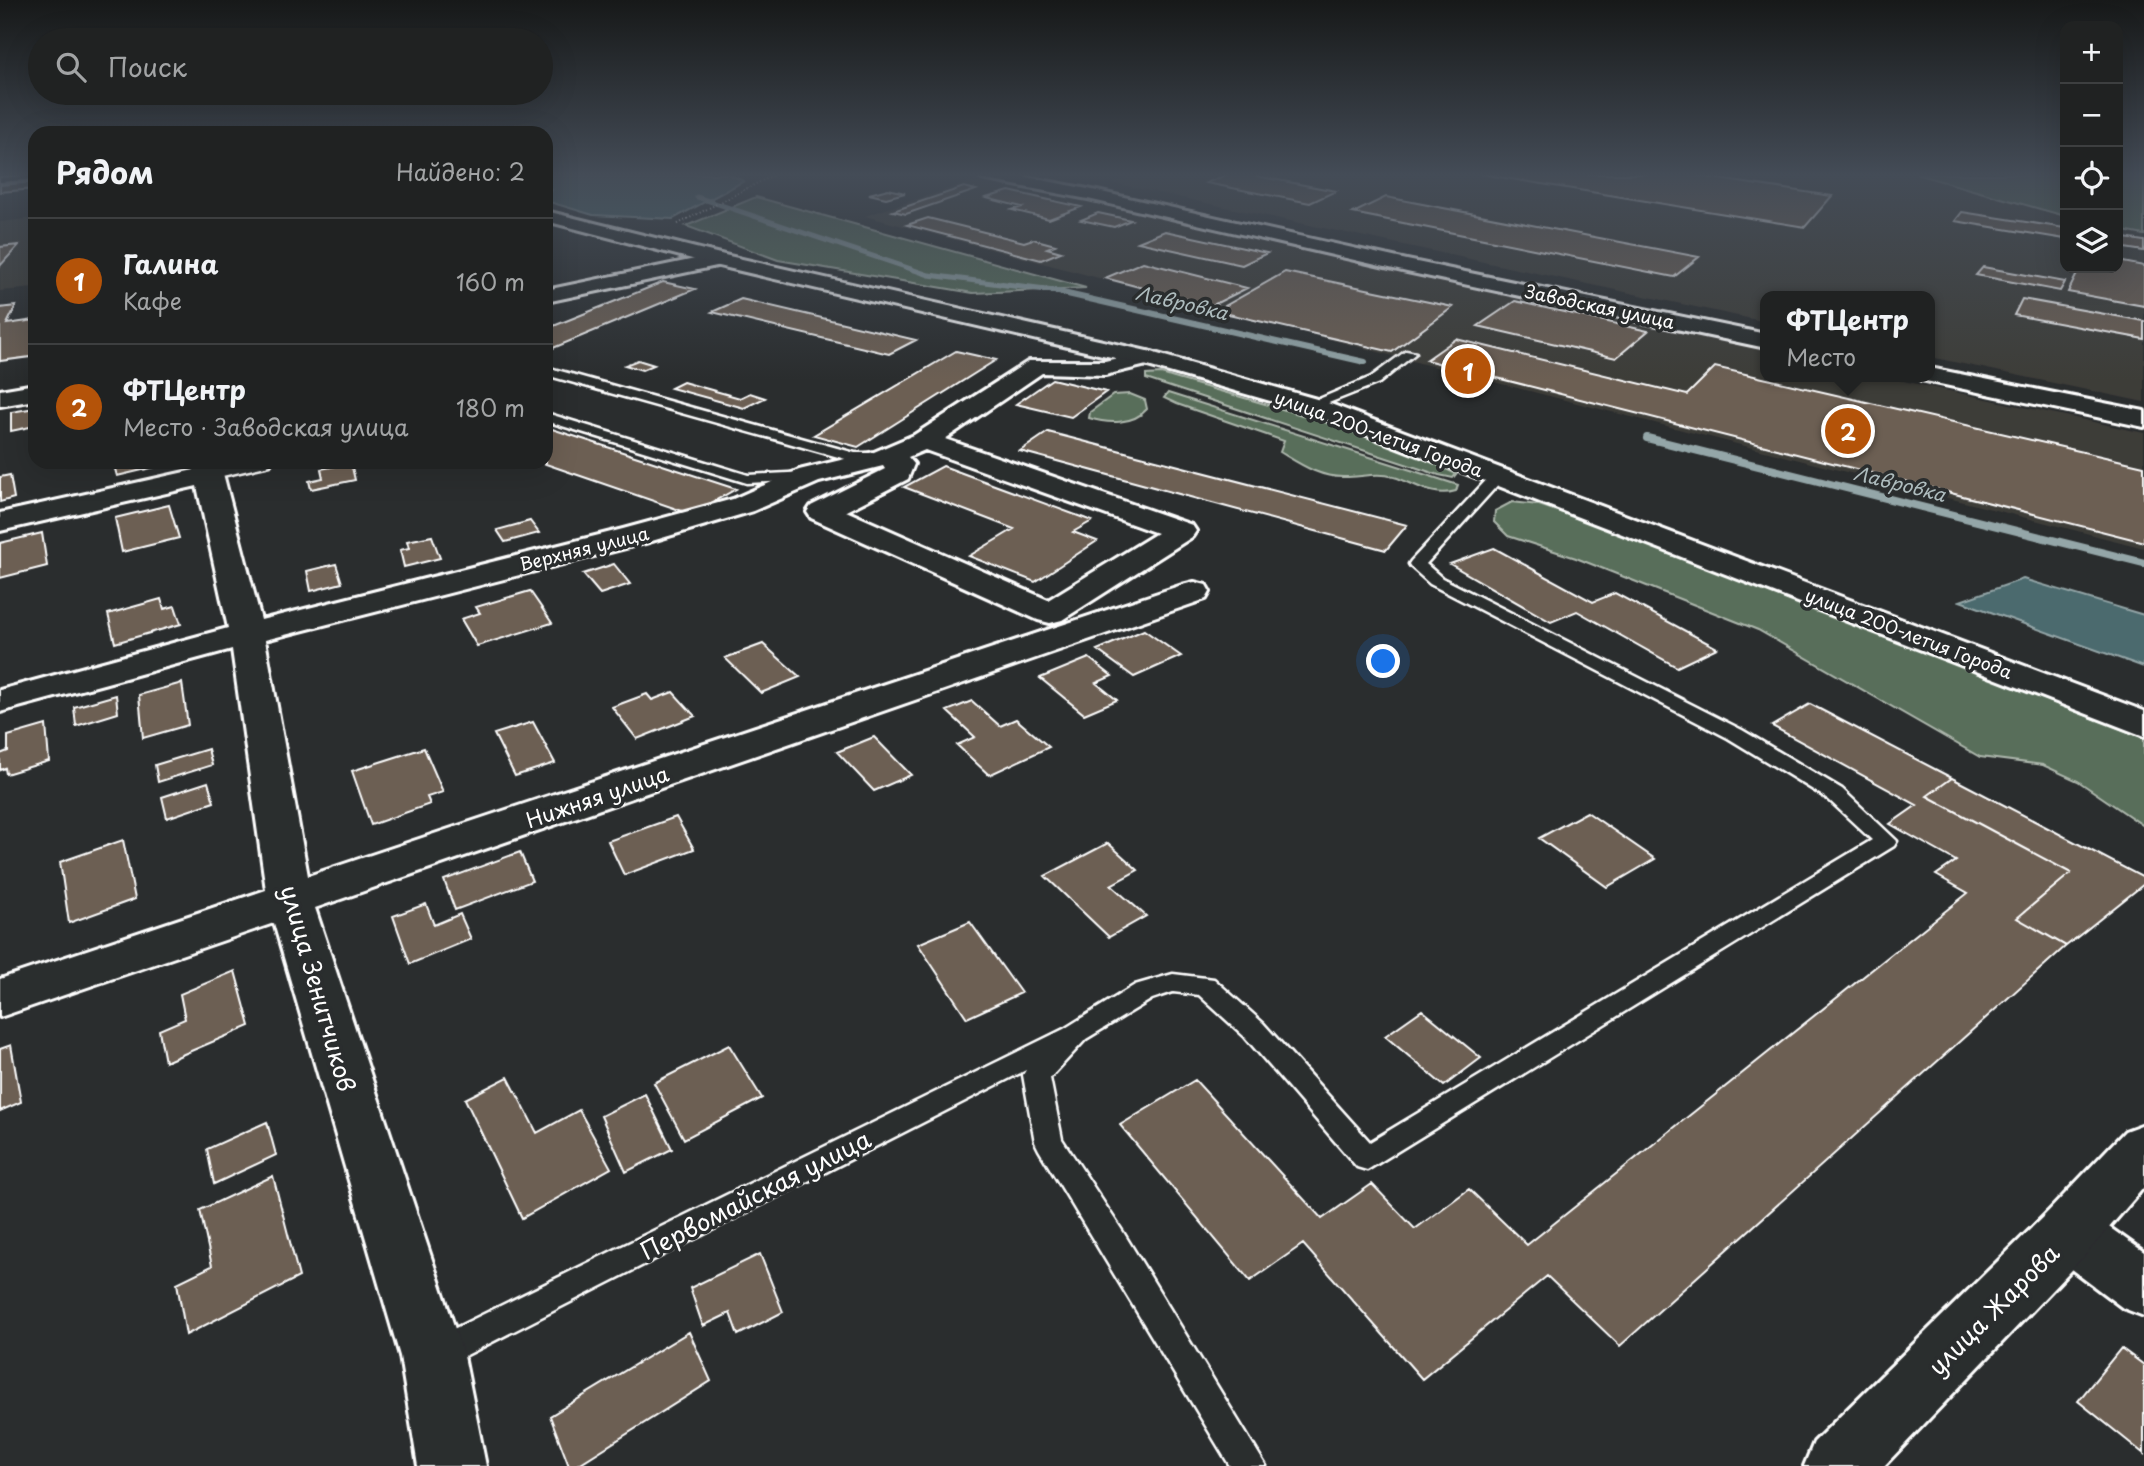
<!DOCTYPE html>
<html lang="ru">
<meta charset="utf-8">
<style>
:root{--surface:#202222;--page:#282a2a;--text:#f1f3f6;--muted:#a2a4a5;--line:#3d3f40;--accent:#b45309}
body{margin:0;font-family:"Playpen Sans",sans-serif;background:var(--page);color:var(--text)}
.controls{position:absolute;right:21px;top:21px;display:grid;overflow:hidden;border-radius:14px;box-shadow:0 7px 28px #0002}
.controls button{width:63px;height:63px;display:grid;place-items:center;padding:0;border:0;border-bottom:2px solid var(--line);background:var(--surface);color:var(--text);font:35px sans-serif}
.you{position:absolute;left:1384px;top:662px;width:24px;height:24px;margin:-18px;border:5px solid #fff;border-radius:50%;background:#1a73e8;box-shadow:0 0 0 10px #1a73e833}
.badge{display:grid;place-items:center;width:46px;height:46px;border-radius:50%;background:var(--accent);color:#fff;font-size:23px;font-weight:700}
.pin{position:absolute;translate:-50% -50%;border:4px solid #fff;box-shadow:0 2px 7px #0006}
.popup{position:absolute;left:1760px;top:291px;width:175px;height:91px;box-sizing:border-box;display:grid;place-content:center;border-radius:14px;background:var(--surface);filter:drop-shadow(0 2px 5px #0005);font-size:23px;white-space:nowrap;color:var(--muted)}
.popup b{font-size:26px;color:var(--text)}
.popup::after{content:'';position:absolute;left:50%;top:100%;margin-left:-14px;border:14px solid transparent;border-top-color:var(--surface)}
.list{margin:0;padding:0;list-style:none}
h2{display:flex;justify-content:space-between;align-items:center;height:91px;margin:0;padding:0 28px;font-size:30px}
h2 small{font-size:23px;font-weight:400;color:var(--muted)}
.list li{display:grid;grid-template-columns:46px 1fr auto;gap:21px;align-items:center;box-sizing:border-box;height:126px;padding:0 28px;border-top:2px solid var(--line)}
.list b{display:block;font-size:26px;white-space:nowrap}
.list p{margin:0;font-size:23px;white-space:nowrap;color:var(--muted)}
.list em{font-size:23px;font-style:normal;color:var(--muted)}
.icon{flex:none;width:38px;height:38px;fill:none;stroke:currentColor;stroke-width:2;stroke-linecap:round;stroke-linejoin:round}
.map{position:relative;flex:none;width:2144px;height:1466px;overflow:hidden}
.search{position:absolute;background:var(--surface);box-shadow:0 7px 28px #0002;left:28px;top:28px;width:525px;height:77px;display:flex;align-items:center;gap:18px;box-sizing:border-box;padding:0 24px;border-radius:38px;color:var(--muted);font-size:26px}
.panel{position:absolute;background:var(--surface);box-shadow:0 7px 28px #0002;left:28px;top:126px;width:525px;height:343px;border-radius:21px}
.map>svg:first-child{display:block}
.built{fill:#3e3c39}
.green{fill:#596e5a;stroke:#acb6ac;stroke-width:2}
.water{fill:#4c6a6e;stroke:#94a6a8;stroke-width:2}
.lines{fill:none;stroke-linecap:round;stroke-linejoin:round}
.stream-far2{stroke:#94a6a8;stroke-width:5}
.stream-far1{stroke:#94a6a8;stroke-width:6}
.stream{stroke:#94a6a8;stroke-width:8}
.building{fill:#6c5e53;stroke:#fff;stroke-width:2}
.lane-casing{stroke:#fff;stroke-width:5}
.street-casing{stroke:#fff;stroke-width:6}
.secondary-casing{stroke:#fff;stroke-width:6}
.path{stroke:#fff;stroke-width:2;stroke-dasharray:1 2.5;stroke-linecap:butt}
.lane{fill:#2a2d2e;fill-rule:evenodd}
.street{fill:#2a2d2e;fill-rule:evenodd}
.secondary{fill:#2a2d2e;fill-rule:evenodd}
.labels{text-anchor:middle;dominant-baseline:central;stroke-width:7;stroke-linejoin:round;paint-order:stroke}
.far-street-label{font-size:18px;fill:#fff;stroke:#2a2d2e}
.far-water-label{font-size:19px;font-style:italic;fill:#aebcbe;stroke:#2a2d2e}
.street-label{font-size:21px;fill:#fff;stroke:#2a2d2e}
.near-street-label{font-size:24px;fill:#fff;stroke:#2a2d2e}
</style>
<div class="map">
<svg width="2144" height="1466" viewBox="0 0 2144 1466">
<rect width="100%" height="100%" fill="#2a2d2e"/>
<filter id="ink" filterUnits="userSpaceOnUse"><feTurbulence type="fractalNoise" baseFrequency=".0143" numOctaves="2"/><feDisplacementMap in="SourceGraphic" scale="14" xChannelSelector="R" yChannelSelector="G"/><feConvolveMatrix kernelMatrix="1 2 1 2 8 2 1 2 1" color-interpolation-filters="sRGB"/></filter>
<g filter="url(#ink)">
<path class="built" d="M1136,174H1916L2065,216V268H2118V230L2144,235V402L1930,357V296H1766V322L1112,183Z
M981,178L1766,351V377H1885L2144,433V548L1416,362L865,216Z
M35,218V288L0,291V222Z"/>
<path class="green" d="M1916,174H2065V216Z
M2118,174H2144V235L2118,230Z
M756,197L1086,288L973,293L778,260L686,226Z
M1161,374C1258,403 1365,428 1456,474L1453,478L1439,475L1146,379V375Z
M1168,393L1458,485L1456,491C1432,498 1415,483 1394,477C1378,472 1361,477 1345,477C1320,478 1300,464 1280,452L1284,441L1177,404L1164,398Z
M1130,394L1145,400L1147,409C1133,425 1108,424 1089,418L1090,412L1113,395Z
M1512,502L1539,505L1593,523L2144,738V826L2078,781L2043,765L1980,757L1758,630L1576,558L1508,536L1494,522L1495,511Z"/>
<path class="water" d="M546,174H728L744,181L673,219L593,215L546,201L552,190L546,188Z
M2023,579L2144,615V667L1960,601Z"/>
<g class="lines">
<path class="stream-far2" d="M697,197L929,275L1016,286"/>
<path class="stream-far1" d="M1002,284L1050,290L1365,362"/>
<path class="stream" d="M1647,438L2144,563"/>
</g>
<path class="building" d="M1228,174H1246L1336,191L1310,203L1206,183Z
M1481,174H1686L1832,196L1805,227Z
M35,182V189L0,192V185Z
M964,187L976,190L906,214L893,211Z
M888,189L905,193L886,198L869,194Z
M1009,191L1081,207L1049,219L1012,210L1022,207L986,198Z
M1386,197L1699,257L1674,277L1353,213Z
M1962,212L2065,228V239L1955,221Z
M1098,213L1131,220L1114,227L1081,220Z
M928,218L1024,242L1033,239L1055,245L1047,248L1061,252L1041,260L907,225Z
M1165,231L1267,253L1242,265L1138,242Z
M2118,237L2144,241V251L2118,247Z
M19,245L0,266V247Z
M2118,261L2144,266V306L2068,292L2080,268H2118Z
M1143,262L1247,288L1211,306L1105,278Z
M1983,267L2065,282L2060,291L1976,275Z
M1285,272L1453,307L1392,352L1216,311Z
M663,282L695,289L546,351V329Z
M741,299L916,340L889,354L712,312Z
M2022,299L2144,321V339L2014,315Z
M1515,301L1648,331L1616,358L1478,326Z
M16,306L7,324L35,320V346L30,357L0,361V308Z
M1456,339L1687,395L1715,367L2144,466V542L1426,360Z
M956,351L996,360L858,447L814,435Z
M638,360L654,365L642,370L625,365Z
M1052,379L1106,392L1071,417L1016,404Z
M683,382L740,398L750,393L765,398L744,408L671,388Z
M35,408V426L11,431V412Z
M546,427L736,489L691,514L540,462H546Z
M1048,432L1407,525L1386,550L1020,451Z
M113,462H153L155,467L117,476Z
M351,463L355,480L311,489L309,481L323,478L321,469Z
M943,466L1092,521L1073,532L1097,541L1035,582L969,556L1014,529L904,487Z
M10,475L14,498L0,502V477Z
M169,505L179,538L122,552L115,518Z
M530,521L539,533L505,542L497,530Z
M42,533L47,566L0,578V543Z
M432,536L440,558L404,567L400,550L409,548L407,541Z
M1494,548L1593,602L1615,593L1717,648L1677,667L1577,611L1551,622L1450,564Z
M336,564L342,583L311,591L307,571Z
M614,564L630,584L600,594L583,574Z
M530,591L552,623L477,646L461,619L480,613L476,607Z
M161,599L164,609L175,606L181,624L115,643L108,614Z
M1144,630L1181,656L1134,677L1097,650Z
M763,644L800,677L761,693L725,658Z
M1089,658L1112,676L1096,683L1117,700L1084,714L1040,678Z
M182,683L188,725L143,738L139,695Z
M673,692L695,716L637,739L612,707L647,694L652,700Z
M116,695L118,713L76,726L74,707Z
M972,701L1000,726L1016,719L1049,747L989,775L957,745L975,737L947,711Z
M1810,704L1952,778L1927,796L2071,873L2017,918L2066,946L1620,1346L1547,1276L1422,1379L1303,1244L1250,1281L1120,1125L1195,1080L1322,1219L1372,1184L1415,1229L1469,1189L1527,1245L1968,893L1936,875L1956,861L1890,824L1917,805L1772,726Z
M533,722L555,763L515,776L494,734Z
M46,725L49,761L6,774L5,768L0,770V754L8,751V736Z
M874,737L911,775L874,791L837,752Z
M424,748L443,792L427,797L430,804L371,825L352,771Z
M208,749L212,765L158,782L155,765Z
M1952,778L2144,878V884L2066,946L2017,918L2071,873L1927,796Z
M208,782L214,802L167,818L162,797Z
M1587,812L1655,859L1607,887L1539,838Z
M676,817L694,849L624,875L608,841Z
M123,840L135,899L69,923L60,862Z
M1108,843L1138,870L1111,885L1146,916L1109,937L1045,876Z
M520,852L532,881L455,910L444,880Z
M426,904L434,925L460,914L471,939L410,964L393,916Z
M970,922L1021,993L967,1018L918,944Z
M235,971L250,1026L165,1062L159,1030L185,1019L180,994Z
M1422,1010L1481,1058L1444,1086L1385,1036Z
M11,1045L21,1102L0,1111V1049Z
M729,1045L762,1098L684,1139L654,1083Z
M508,1077L537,1133L579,1110L611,1168L522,1218L465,1099Z
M645,1094L672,1149L626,1172L601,1116Z
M267,1122L276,1155L214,1184L207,1149Z
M273,1176L299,1277L186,1335L177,1283L212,1266L200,1210Z
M760,1254L783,1312L738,1335L730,1313L703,1326L690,1288Z
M689,1332L711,1381L576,1466H569L550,1416Z
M2121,1348L2144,1365V1454L2078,1401Z"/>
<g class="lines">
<defs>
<path id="lane" d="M35,175V179L0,182V178Z
M1406,351L1416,353L1379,383L1316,408H1306L1305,405L1371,377Z
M546,367L855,453H878L885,457L878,461L849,460L546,375Z
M546,413L748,475L808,472L815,476L808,480L747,483L546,421Z
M247,462H272L270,465L209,479L202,475L204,472Z
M1498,472L1503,473V479L1426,564L1442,578L1742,730L1842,789L1897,841L1894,846L1367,1170L1357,1167L1245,1037L1199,995L1173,992L1152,999L1086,1039L1050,1078L1062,1139L1123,1232L1266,1466H1230L1039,1150L1035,1142L1023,1075L1026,1070L447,1365L436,1370L425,1365L420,1354L425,1343L1064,1029L1135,985L1173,974L1214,979L1263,1023L1370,1142L1872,840L1828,799L1728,738L1430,584L1411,567L1409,564L1411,561L1493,473Z"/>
<path id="street" d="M974,174H1011L1088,189L1407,260L1766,334V348L1407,272L1088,199L982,179Z
M719,254L726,256L729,260L726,264L546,302V290Z
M1147,351L1155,353L1159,358L1155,363L1105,375L1042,373L945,439L1192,525L1196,531L1192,537L1062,620L1050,623L1038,620L811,518L807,512L811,506L885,469L883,466L819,482L753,511L645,543L265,640L308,876L1182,585L1194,582L1206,585L1210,592L1206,599L315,908L464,1356L486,1466H418L400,1356L274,923L0,1017V979L266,890L232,649L0,712V690L228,628L197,486L0,531V513L194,470L192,462H220L261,620L623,529L733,499L799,470L874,452L914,435L1029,361H1105ZM925,450L1157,533L1048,600L846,511L908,479L914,464L908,457Z
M1930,368L2144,411V427L1921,380L1919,377H1930Z
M35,384V400L0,406V390Z
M2068,1205L2089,1213L2144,1252V1316L2123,1308L2047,1251L2039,1232L2047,1213Z"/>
<path id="secondary" d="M546,211L720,254L1147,351L1320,400L2144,711V736L1302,410L1141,364L719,266L546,221Z
M2144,1124V1187L2089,1251L1884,1466H1804L1814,1442L2047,1213L2125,1131Z"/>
</defs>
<use href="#lane" class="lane-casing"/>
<use href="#street" class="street-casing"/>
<use href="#secondary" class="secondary-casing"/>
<path class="path" d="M678,224L775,174"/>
<use href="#lane" class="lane"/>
<use href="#street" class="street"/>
<use href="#secondary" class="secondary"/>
</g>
</g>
<linearGradient id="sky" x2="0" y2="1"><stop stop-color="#171919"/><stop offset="0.46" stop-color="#444c57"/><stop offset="1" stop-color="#444c57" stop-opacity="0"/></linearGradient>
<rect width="2144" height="380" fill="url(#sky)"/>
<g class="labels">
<g class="far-street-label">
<text transform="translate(1600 306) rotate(12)">Заводская улица</text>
<text transform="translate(1379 433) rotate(20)">улица 200-летия Города</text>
<text transform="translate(584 548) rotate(-14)">Верхняя улица</text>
<text transform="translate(1909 633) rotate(21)">улица 200-летия Города</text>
</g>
<g class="far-water-label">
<text transform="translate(1182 302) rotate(13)">Лавровка</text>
<text transform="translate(1900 483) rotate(14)">Лавровка</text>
</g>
<g class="street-label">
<text transform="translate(597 796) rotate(-19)">Нижняя улица</text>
</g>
<g class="near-street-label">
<text transform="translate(319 988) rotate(74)">улица Зенитчиков</text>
<text transform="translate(755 1194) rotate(-27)">Первомайская улица</text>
<text transform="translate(1993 1309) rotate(-45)">улица Жарова</text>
</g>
</g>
</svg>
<div class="controls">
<button>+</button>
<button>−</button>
<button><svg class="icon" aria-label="locate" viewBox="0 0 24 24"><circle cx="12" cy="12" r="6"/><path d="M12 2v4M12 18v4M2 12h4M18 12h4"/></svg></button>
<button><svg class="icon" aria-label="layers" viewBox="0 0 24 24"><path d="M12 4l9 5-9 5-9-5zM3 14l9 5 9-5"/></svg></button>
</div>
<div class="you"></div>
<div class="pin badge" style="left:1468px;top:371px">1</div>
<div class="pin badge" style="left:1848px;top:431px">2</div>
<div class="popup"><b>ФТЦентр</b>Место</div>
<div class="search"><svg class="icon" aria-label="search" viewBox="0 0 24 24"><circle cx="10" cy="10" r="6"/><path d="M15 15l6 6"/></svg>Поиск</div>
<section class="panel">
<h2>Рядом<small>Найдено: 2</small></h2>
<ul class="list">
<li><span class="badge">1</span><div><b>Галина</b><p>Кафе</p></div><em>160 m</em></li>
<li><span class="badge">2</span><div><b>ФТЦентр</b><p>Место · Заводская улица</p></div><em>180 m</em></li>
</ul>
</section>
</div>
